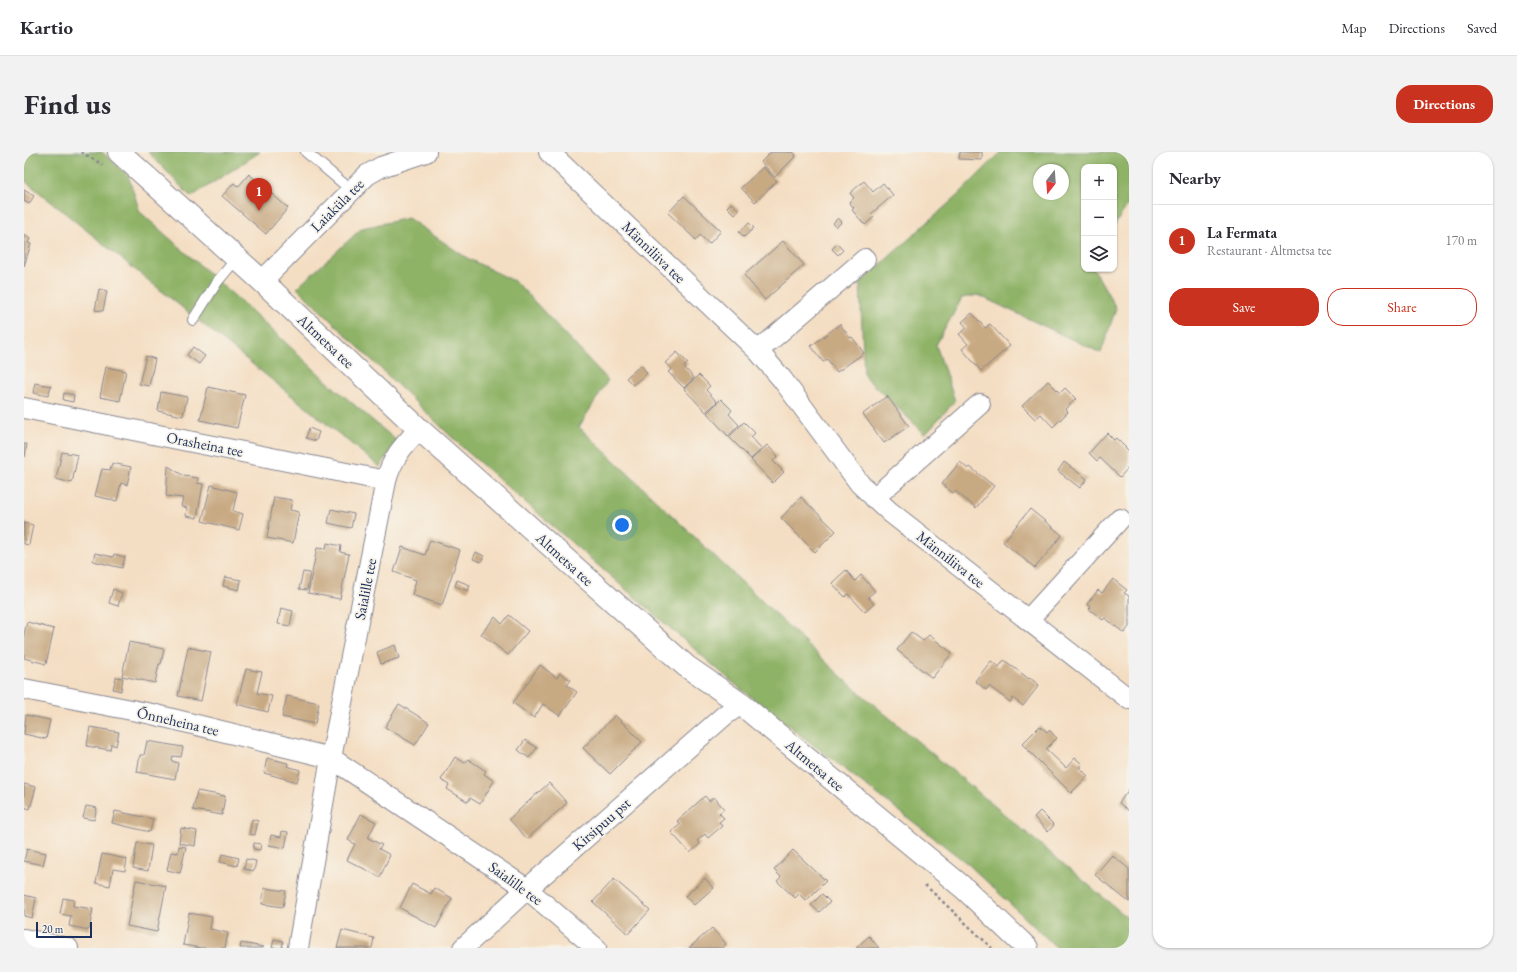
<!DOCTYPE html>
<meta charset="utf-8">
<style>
:root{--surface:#fff;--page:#f2f2f3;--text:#2b2b33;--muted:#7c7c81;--line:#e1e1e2;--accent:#c8321e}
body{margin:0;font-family:"EB Garamond",serif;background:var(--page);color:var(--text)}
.controls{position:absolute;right:12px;top:12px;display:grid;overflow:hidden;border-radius:8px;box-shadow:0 1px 3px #0004}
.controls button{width:36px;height:36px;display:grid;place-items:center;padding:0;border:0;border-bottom:1px solid var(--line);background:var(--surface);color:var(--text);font:20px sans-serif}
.compass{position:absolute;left:1009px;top:12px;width:36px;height:36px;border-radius:50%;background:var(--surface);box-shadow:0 1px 3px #0004;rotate:197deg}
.scale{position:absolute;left:12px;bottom:10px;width:56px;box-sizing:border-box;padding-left:4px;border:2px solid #1b2f5e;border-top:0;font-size:11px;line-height:14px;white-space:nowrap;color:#1b2f5e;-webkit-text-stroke:3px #f7f3e8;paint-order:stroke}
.you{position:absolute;left:598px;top:373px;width:14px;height:14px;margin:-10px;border:3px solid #fff;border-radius:50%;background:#1a73e8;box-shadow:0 0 0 6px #1a73e833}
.badge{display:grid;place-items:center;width:26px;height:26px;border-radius:50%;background:var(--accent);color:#fff;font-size:13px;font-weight:700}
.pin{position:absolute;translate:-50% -33px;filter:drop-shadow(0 1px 2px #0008)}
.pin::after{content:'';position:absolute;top:21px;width:14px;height:12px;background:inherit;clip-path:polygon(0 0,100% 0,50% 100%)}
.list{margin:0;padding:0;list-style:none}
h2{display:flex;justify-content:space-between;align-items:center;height:52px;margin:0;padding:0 16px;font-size:17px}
h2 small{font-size:13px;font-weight:400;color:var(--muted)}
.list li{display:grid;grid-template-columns:26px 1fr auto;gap:12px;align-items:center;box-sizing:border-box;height:72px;padding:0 16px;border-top:1px solid var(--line)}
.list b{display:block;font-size:15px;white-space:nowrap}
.list p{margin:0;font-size:13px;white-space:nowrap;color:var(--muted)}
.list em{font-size:13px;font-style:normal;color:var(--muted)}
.actions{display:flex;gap:8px;padding:12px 16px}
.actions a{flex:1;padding:9px 0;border:1px solid var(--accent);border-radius:16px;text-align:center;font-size:14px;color:var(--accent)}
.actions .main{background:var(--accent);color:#fff}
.icon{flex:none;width:22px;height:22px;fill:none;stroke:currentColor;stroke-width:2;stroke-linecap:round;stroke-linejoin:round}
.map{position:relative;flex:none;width:1105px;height:796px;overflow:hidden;border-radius:16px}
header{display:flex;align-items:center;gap:24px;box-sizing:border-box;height:56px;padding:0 20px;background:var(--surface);border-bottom:1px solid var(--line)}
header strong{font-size:19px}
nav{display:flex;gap:22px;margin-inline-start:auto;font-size:14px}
.intro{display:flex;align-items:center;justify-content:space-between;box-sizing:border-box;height:96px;padding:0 24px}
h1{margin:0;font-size:28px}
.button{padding:10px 18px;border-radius:16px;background:var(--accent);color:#fff;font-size:14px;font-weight:700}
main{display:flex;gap:24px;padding:0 24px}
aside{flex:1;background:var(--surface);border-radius:16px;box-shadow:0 1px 3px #0004}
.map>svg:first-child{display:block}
.forest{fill:#8eb266;stroke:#547062;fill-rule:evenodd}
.building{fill:#c7a982}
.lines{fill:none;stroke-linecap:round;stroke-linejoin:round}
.service-casing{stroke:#888690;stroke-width:12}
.minor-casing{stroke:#888690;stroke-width:22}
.tertiary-casing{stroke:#888690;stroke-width:24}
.path{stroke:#888690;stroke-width:2.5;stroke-dasharray:3 3;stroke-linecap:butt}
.service{stroke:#fff;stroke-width:10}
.minor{stroke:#fff;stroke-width:20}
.tertiary{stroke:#fff;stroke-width:22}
.labels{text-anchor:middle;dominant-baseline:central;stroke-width:3.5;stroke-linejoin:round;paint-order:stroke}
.street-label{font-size:15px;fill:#1b2f5e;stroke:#f7f3e8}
</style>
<header>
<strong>Kartio</strong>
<nav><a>Map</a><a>Directions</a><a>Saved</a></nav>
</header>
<div class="intro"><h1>Find us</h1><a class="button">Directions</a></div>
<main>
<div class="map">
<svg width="1105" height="796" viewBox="0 0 1105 796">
<rect width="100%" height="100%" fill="#f7f3e8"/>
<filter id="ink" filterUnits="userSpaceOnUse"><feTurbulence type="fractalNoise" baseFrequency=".025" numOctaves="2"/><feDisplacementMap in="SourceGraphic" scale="8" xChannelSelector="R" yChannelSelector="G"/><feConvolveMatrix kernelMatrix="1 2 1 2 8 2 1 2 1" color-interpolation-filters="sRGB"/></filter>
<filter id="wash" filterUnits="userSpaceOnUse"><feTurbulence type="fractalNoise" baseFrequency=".012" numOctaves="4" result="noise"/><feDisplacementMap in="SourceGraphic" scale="16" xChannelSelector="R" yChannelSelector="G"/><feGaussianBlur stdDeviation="0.9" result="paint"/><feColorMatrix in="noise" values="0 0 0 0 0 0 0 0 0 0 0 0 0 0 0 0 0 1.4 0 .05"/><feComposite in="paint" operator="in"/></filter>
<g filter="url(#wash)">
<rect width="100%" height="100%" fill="#f4dec3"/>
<path class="forest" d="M0,0H78L104,23L116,60L232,163L307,233L373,289L356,315L0,28Z
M124,0H236L167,45Z
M977,0H1105V51L1090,74V15H1060V117H1070L1092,156L1077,201L954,143L938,146L912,193L931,249L901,282L840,224L836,131L934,43ZM1015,18H1039V42H1015Z
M384,66L443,106L492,130L584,228L555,275L823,530L1105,767V796H1033L944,712L714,535L439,296L273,136L338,76Z"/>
<g id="blocks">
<path class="building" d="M747,0H769L772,4L751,25L737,10Z
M936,0H958V8L935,7Z
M739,15L753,29L731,50L717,36Z
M225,22L264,56L242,82L198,44L210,31L214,35Z
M840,29L849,40L859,31L869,43L847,62L850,65L841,73L828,58L830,56L825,50L830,46L826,41Z
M0,38L10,44L5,52L0,49Z
M660,44L697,79L685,92L676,83L672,88L644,61Z
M707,51L715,58L711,63L703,55Z
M814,66L818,70L812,75L809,71Z
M725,71L730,76L720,85L715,80Z
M0,82L6,87L4,91L7,92L0,114Z
M759,89L780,113L741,148L720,123Z
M813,92L819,98L814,103L808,97Z
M75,137L83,139L79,159L71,158Z
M948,161L961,176L966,172L986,194L957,219L938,197L944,192L935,182L943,176L938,170Z
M816,172L826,186L828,185L840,201L813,220L803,207L799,210L787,194Z
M169,195L181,204L175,212L163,203Z
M653,200L664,211L660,215L670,226L660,236L644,220L648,217L641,211Z
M122,204L131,207L125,234L115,232Z
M617,213L623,221L609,233L602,226Z
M82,215L102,219L96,249L76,245Z
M675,223L686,234L682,238L693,250L682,260L660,237Z
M1024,229L1036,241L1041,236L1052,247L1041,257L1044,260L1029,275L1017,262L1011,267L998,254Z
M11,231L27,234L24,244L9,241Z
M184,235L221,243L213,276L176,268Z
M137,240L163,245L159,264L134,259Z
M40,241L50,243L49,250L39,248Z
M863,244L885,274L860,291L839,262Z
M697,247L708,258L705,262L715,273L704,284L683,261Z
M720,270L731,281L727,285L738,297L727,307L705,285Z
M285,276L295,280L292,289L282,286Z
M1083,281L1090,288L1092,286L1105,299V315L1096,325L1076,306L1073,309L1065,301Z
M0,292H3L1,305H0Z
M743,293L754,304L749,309L760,320L749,331L727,308Z
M38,300L54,303L48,331L32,327Z
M936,310L944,317L946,315L970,334L952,356L931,339L929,341L918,332Z
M1040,310L1063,327L1056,336L1034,319Z
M88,311L107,315L103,333L97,331L93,349L71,344L78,317L86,318Z
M144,314L160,324L174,326L173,331L179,332L173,366L162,364L163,356L157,354L159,346L142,344Z
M187,333L213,340L209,359L219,362L215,378L178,369Z
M250,345L268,348L266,358L275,360L269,391L243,386Z
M777,345L812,379L791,400L757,366Z
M307,357L330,362L327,376L304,371Z
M1006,357L1038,383L1011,416L979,390Z
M0,371L9,373L5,393L0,392Z
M406,388L436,398L418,453L388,443L392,428L370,420L378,395L401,403Z
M303,391L317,394L316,400L325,402L316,447L284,441L293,396L302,397Z
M452,400L460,404L457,410L449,407Z
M71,401L89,405L90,402L101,405L98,416L69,409Z
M822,418L831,429L837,423L851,439L844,445L850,452L841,460L824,442L821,445L808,431Z
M279,420L286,421L283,438L275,437Z
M201,425L217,428L215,438L199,434Z
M1089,427L1103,438L1100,441L1105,444V475L1100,481L1081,466L1079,468L1065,457L1067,455L1063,452L1074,438L1078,441Z
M433,428L446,433L444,439L431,434Z
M89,437L98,441L94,454L85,451Z
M257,456L269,459L266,474L254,472Z
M485,463L504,479L484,503L457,482L471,465L478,472Z
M3,470L30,477L22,512L0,506V482Z
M887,480L899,489L905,483L928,501L908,526L873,498Z
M105,490L140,497L137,512H135L131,531L98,524Z
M371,493L375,506L357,512L353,500Z
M164,495L187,500L177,549L154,544Z
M980,508L1005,527L1006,526L1015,533L999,554L989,546L986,550L965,534L962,538L951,529L967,509L975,515Z
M516,513L533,526L536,521L547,528L543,533L553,540L536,564L519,552L510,566L489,551Z
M222,517L238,520L233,541L248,544L244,560L213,552Z
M92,525L99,526L97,539L89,537Z
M263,544L295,551L291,572L258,565Z
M375,552L405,571L391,593L361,575Z
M2,563L26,568L22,587L0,582Z
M591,563L618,590L586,622L559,596Z
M1016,574L1023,580L1025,578L1033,586L1022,597L1042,616L1051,606L1058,612L1055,615L1064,624L1047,641L998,592Z
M66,575L95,580L92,594L87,592L86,598L63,594Z
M501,588L513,596L505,606L494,598Z
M123,589L159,595L157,605L149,604L148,609L154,611L151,627L113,620L116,603H120Z
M431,605L441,611L444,607L462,619L460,622L470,629L456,652L446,646L444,650L423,637L425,633L417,628Z
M243,606L264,611L263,614L276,618L273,630L240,621Z
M525,631L543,651L503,687L485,667Z
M0,632L12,635L6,657L0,655Z
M1105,637V659L1095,651Z
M173,639L201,644L198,663L169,658Z
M681,644L685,649L690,645L700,657L695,661L700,666L695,670L698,674L684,686L681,682L673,689L676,692L666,701L647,680L657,672L653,669Z
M62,654L73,656L70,668L59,666Z
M91,659L129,667L126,680L88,671Z
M1016,659L1030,673L1024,680L1010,665Z
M337,662L352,670L344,686L358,693L355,697L366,703L356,725L323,708L331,692L324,688Z
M228,667L234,669L231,683L225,682Z
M157,676L173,679L171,694L155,691Z
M258,679L264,680L261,696L245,693L247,683L257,685Z
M113,691L128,693L124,719L109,716Z
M230,691L237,692L236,698L229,697Z
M155,694L162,695L156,721L143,718L147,700L154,701Z
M3,697L22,701L19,713L0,709Z
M769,698L802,729L782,749L775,742L771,746L753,729L757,725L750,718Z
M78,702L103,707L101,719L89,717L86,734L72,731Z
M198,702L215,706L213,714L196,710Z
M1088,703L1105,717V750L1071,723Z
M222,707L232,709L230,719L220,717Z
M681,726L689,736L670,753L661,744Z
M590,727L626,758L604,782L569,750Z
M112,728L142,734L133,780L103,774Z
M388,732L407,742L410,736L428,746L412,776L376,756Z
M240,736L262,739L259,755L238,752Z
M798,742L806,750L795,760L787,753Z
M0,743L12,746L8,766L0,764Z
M39,746L50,748L49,754L69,757L65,778L45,774L47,764L36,762Z
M165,761L188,765L186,777L204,781L201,796H177L159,793Z
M688,776L702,792L698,796H665Z
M318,778L350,786L348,796H313Z
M845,784L855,796H832Z
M250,787L259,789L258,796H248Z
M217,791L240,795L239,796H216Z"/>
</g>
</g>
<g filter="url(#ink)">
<use href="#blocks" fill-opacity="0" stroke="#888690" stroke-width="1"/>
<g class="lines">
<defs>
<path id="service" d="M282,0L327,38
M169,168L193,130L213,106"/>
<path id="minor" d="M525,0L734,199L758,227L836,332L866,360L1105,547
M238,129L343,23L357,15L402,0
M734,199L841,107
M0,256L362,329
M850,346L956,252
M1004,468L1096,367
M0,537L128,562L307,606L503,737L572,796
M0,787L44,796
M274,796L307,606L362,329C368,306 379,294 395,277
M439,796L503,737L701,563L717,552"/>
<path id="tertiary" d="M95,0L238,129L395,277L662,514L717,552L941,737L1003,796"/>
</defs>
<use href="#service" class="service-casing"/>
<use href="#minor" class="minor-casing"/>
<use href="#tertiary" class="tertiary-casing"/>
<path class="path" d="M57,0L79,13
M901,733L968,796"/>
<use href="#service" class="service"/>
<use href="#minor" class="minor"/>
<use href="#tertiary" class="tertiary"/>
</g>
</g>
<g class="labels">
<g class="street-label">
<text transform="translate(313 53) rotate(-45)">Laiaküla tee</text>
<text transform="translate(630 100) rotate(44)">Männiliiva tee</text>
<text transform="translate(302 189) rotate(43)">Altmetsa tee</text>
<text transform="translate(181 292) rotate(11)">Orasheina tee</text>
<text transform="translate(541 407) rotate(42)">Altmetsa tee</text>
<text transform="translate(927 407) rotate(38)">Männiliiva tee</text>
<text transform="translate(341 437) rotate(-79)">Saialille tee</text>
<text transform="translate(154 569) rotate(13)">Õnneheina tee</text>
<text transform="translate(791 613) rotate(40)">Altmetsa tee</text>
<text transform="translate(577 672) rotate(-41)">Kirsipuu pst</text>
<text transform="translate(492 731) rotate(36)">Saialille tee</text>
</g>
</g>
</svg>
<div class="controls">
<button>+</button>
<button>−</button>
<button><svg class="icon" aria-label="layers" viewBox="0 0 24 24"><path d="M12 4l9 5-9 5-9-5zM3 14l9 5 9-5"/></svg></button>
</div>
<svg class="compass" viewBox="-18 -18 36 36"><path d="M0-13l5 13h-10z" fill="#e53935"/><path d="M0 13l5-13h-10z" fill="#7c7c81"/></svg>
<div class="scale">20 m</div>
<div class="you"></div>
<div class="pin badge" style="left:235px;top:59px">1</div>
</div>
<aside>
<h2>Nearby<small></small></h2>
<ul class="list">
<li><span class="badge">1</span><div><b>La Fermata</b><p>Restaurant · Altmetsa tee</p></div><em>170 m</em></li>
</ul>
<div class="actions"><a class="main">Save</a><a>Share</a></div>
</aside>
</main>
